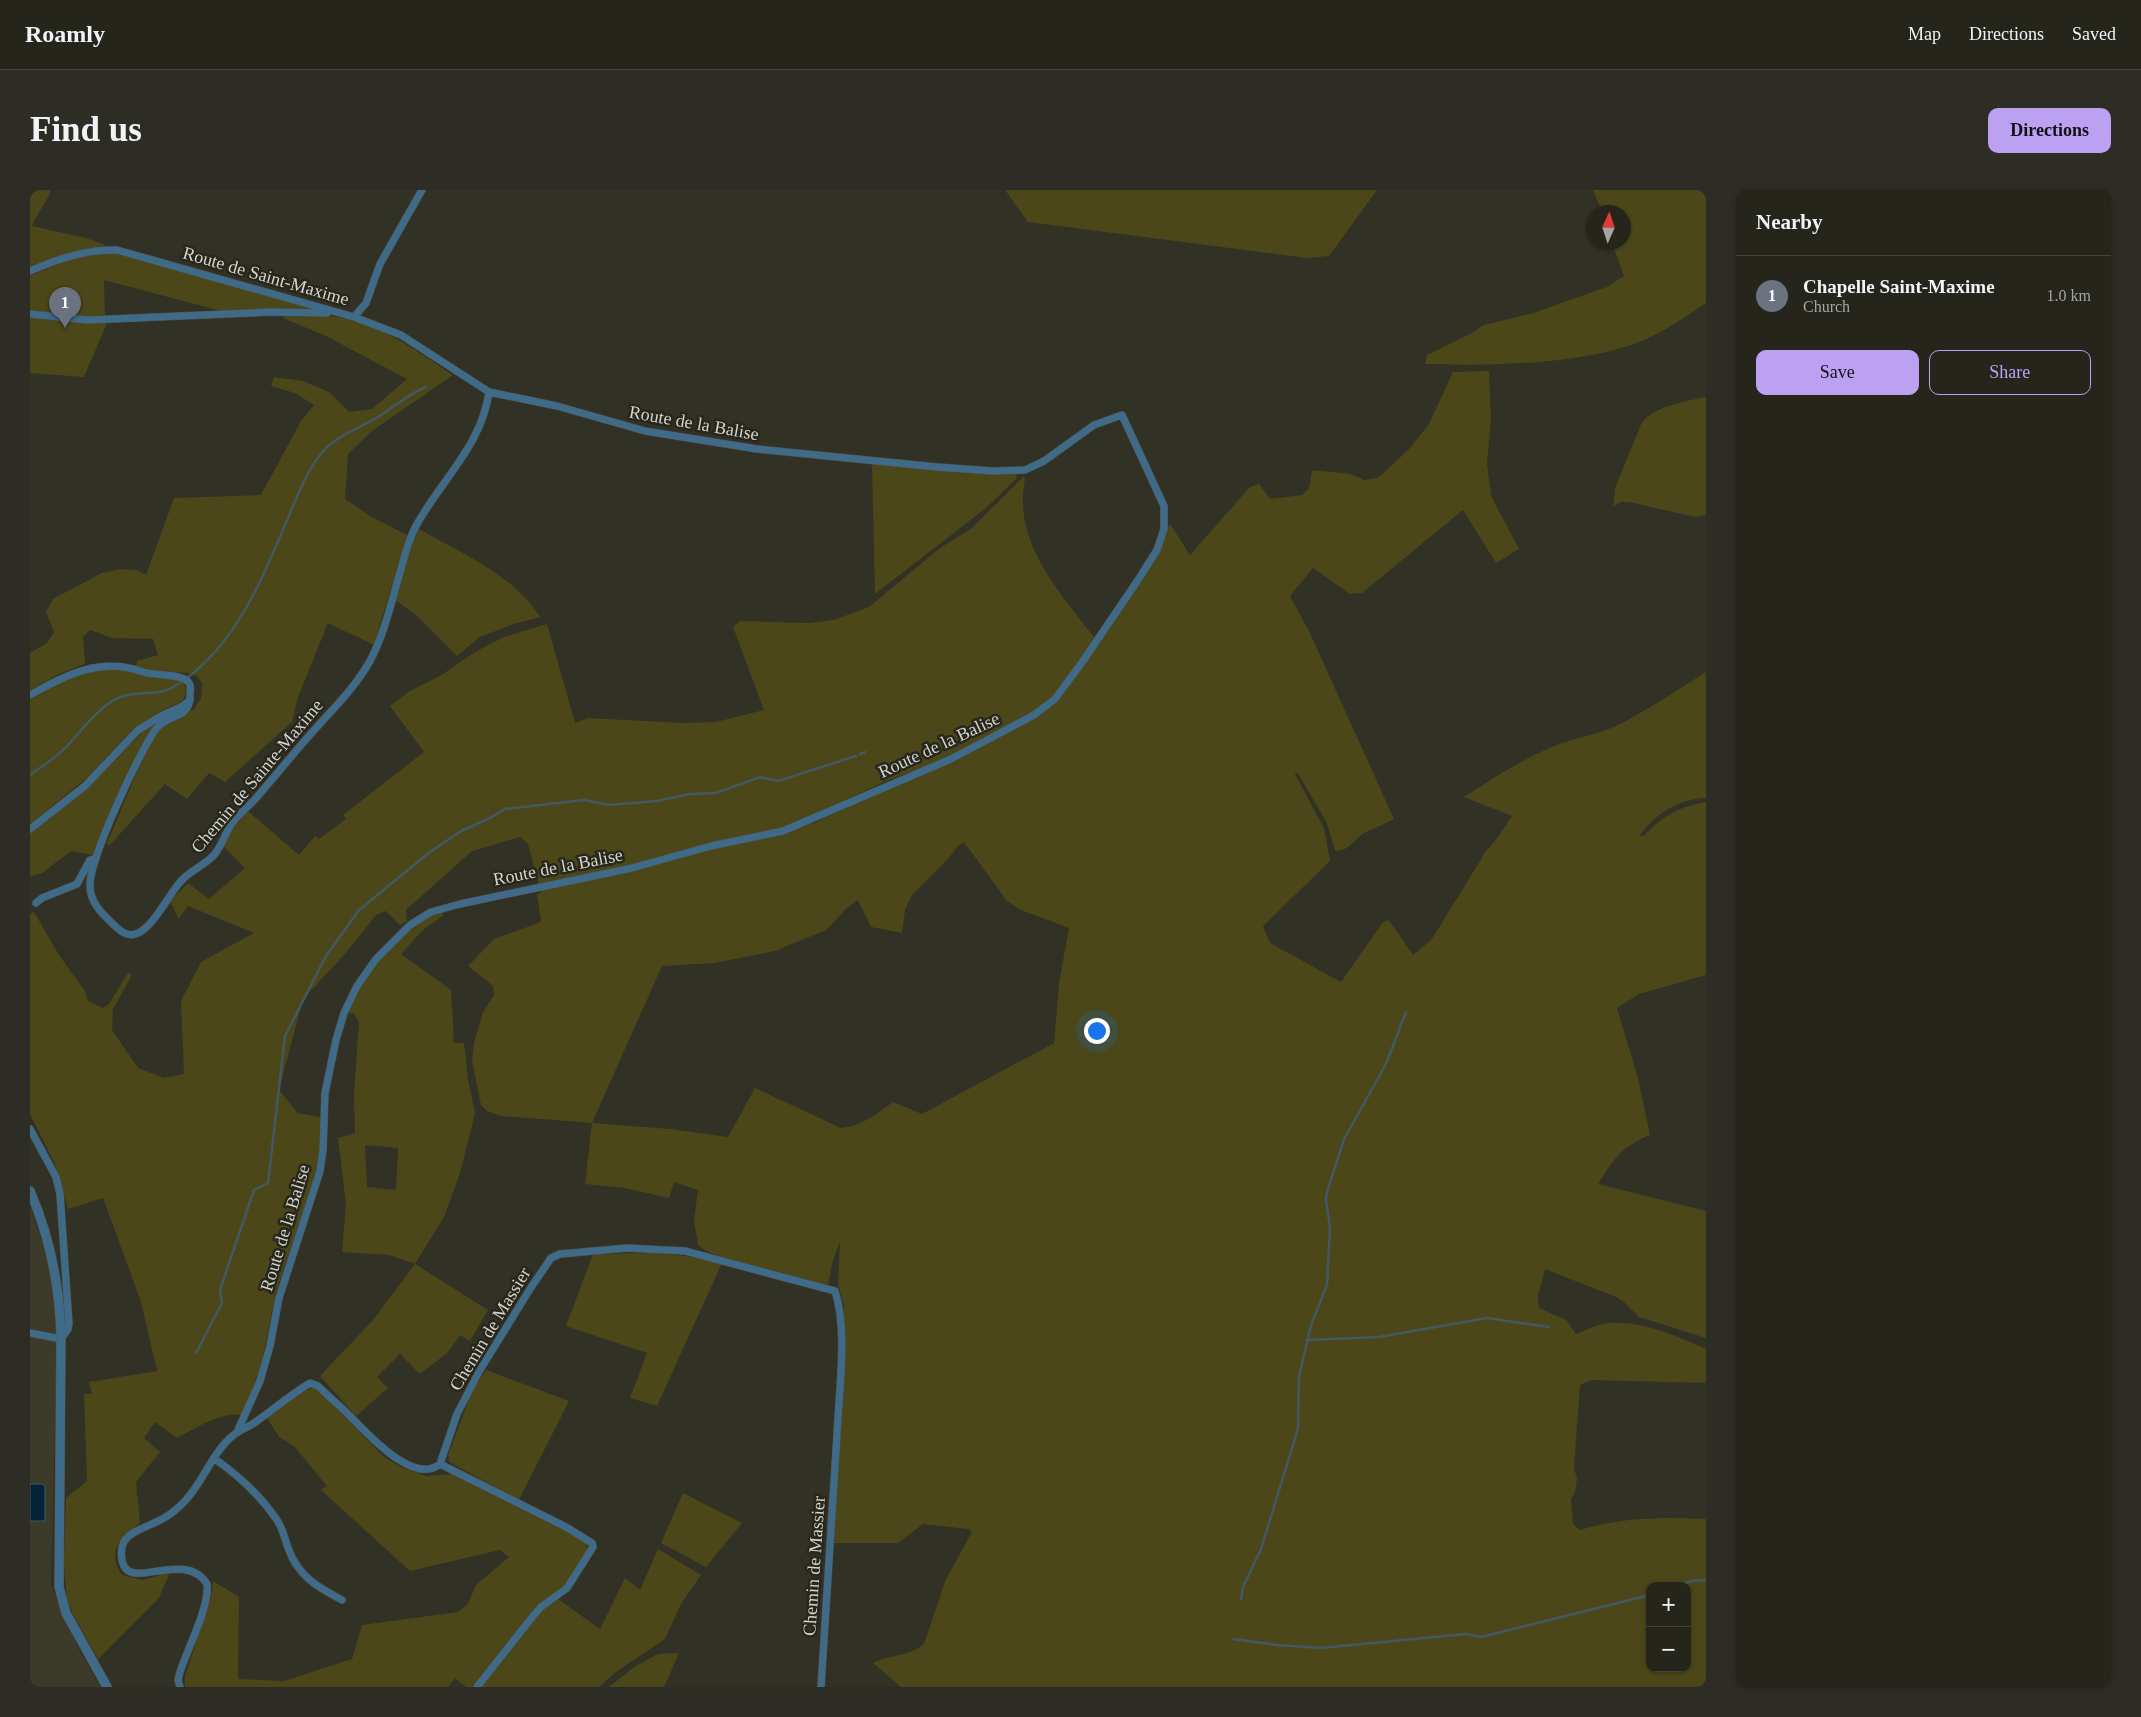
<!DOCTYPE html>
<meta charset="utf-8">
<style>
:root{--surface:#26251c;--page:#2e2d25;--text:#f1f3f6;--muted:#a4a5a3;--line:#42423b;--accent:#bca0f2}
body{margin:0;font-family:"Times New Roman",serif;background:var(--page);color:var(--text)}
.controls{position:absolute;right:15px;bottom:15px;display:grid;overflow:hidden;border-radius:10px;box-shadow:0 1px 4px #0004}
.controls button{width:45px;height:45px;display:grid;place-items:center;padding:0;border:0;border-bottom:1px solid var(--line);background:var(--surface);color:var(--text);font:25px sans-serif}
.compass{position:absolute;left:1556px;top:15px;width:45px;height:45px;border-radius:50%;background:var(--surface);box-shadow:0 1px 4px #0004;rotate:3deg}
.you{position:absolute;left:1066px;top:840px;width:18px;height:18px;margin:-12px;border:4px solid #fff;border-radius:50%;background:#1a73e8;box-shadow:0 0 0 8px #1a73e833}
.badge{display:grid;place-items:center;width:32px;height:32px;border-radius:50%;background:var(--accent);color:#fff;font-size:16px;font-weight:700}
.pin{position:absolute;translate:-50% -41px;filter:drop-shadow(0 1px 2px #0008)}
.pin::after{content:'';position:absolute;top:26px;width:18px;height:15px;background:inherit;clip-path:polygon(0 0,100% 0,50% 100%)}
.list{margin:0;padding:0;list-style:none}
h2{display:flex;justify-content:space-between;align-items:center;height:65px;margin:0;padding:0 20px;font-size:21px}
h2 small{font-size:16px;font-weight:400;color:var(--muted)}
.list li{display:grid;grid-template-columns:32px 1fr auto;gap:15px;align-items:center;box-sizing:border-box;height:80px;padding:0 20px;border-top:1px solid var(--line)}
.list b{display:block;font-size:19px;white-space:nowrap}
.list p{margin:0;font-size:16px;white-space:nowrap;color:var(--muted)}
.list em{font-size:16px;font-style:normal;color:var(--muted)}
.actions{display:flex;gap:10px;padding:15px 20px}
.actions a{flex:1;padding:11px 0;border:1px solid var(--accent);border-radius:10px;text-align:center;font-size:18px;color:var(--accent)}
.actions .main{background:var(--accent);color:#111}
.map{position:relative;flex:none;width:1676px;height:1497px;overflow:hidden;border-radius:10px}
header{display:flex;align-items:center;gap:30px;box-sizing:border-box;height:70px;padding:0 25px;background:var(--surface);border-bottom:1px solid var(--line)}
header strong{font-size:24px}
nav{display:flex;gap:28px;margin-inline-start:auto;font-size:18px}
.intro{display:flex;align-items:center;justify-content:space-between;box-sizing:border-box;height:120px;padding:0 30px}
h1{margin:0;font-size:35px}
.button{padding:12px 22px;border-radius:10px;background:var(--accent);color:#111;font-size:18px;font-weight:700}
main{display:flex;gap:30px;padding:0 30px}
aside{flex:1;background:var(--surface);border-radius:10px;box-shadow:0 1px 4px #0004}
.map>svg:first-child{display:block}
.built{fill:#3c3b29}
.green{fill:#4b4718;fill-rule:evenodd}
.water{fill:#032438;stroke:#425965}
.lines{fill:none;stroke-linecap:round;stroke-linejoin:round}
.stream{stroke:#425965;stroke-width:2.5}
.minor-casing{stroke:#4f4f44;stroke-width:8}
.tertiary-casing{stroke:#4f4f44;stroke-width:10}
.minor{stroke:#3f6a88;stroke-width:7}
.tertiary{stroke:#3f6a88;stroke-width:9}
.labels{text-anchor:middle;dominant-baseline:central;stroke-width:5;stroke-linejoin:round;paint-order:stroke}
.street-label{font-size:18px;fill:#d5d5ce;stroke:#28271d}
</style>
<header>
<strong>Roamly</strong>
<nav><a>Map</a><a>Directions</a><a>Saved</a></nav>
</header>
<div class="intro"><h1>Find us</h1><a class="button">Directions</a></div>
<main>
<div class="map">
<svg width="1676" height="1497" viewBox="0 0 1676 1497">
<rect width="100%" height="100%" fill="#323126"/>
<path class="built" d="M0,1016L15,1060L24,1101L26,1121L27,1159L21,1395L47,1456L70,1497H0Z"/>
<path class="green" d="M0,0H21C16,14 8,22 2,36L56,48L76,55L38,64L0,79Z
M975,0H1347L1299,66L1277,68L998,32Z
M1563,0H1676V113C1656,126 1636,141 1614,150C1555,175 1459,176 1395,174L1397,165L1440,144L1454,135L1503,123L1577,97L1594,86L1582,53L1594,52V22H1572Z
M84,63L290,120L191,121L74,90L75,126L59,127L0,121V86L48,66Z
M256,125C270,125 285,125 299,126C346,130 385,160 423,185L342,241L318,264L315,309L340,326L377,345L344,455L298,433L268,507L262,532L195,592L179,583L157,609L135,594L79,656L77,653L115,563L128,540L164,519L171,508L172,493L167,486L158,483L124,481L106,476L107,471L128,465L123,449L82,448L60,440L53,447L55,474L29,484L0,500V463L17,453L24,442L16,422L23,409L72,383L91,379L107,380L116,385L144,308L231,305L271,231L284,215L265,203L241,196L244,187L273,191L299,202L319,222L342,219L377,189L296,146L253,128Z
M0,127L77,133L54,187L0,183Z
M1459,181L1461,230L1457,273L1461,306L1489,359L1466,373L1433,320L1332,403L1320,404L1283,378L1260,406L1279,441L1364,629C1356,634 1336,641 1331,645C1320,654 1320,660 1305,661L1297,633L1267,582L1265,584L1294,638L1300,671L1233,736L1240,753L1311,792L1353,732L1359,730L1383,765L1402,749L1456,661L1465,651L1482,626L1434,607C1465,587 1497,566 1532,553C1553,546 1574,543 1594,532C1622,517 1649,499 1676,482V608C1647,609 1626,624 1609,646H1614C1632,626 1649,617 1676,612V785L1609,804L1587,818L1608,888L1620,945C1591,957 1584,969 1568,994L1676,1021V1148L1609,1127L1594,1112L1586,1107L1515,1079L1508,1106L1509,1118L1536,1130L1546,1144C1556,1140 1568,1134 1579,1133C1612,1130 1647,1146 1676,1159V1193L1562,1190L1550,1195L1544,1278L1547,1289L1545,1302L1541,1309L1543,1334L1550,1340C1591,1327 1634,1327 1676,1329V1497H871L843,1473C860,1465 879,1466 894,1454L916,1389L942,1342L938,1339L893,1334L868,1353H804L814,1140V1115L808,1095L810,1052L803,1070L798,1095L691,1067L676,1061L668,1055L664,1030L668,1000L644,992L639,1008L595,998L555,994L562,933L471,926L457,921L451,915L442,871L444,853L453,822L464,805L463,796L438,776L464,749L511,732L507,704L511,703L498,654L490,647L442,661L376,720L377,731L370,735L356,721L346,725L315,764L273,809L249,900L268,923L290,927V968L287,981L246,1102L231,1176L212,1225C191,1221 166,1238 147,1248L125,1232L114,1248L130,1262L106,1292L110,1333C90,1346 76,1362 92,1385L113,1390L140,1382L129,1408L68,1469L42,1422L37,1409L34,1376L36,1308L57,1291L54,1204H62L59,1192L127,1181L111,1112L73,1008L38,1019L25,974L0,924V724L4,722L29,765L55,801L58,811L73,818L79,814L98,783L102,785L83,819L82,840L108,878L134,888L154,884L151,811L171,772L224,743L158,716L149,729L140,711L158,693L179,709L215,678L193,656L206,635L218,621L269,665L285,646L289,649L316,629L313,625L394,562L360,516L380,501L410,486L445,462L474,447L517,434L545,533L558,528L652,533L686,532L734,520L703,437L710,431L779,433L804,430L839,417L910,358L942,338L993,287L995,288C994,297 992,306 993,315C995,367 1037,411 1066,450L1024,505L1008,520L913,570L859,590L779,626L782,634L862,596L924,572L1012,524L1031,506L1123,371L1137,337L1141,335L1160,365L1220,297L1229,294L1240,309L1272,305L1279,298L1282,280L1321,284L1334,290L1348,288L1378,260L1399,234L1423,182ZM934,652L977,711L991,720L1039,738L1029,793L1024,853L892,924L863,912C846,924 832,936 811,938L725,898L698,947L640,939L562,933L632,776L684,773L745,761L796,740L817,718L828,710L841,737L872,743L875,720L882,705L917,670L928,656ZM1620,1396H1657V1478H1620Z
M1676,207V325L1665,327L1599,312H1591L1583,317L1585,298L1612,232C1626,216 1656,211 1676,207Z
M842,274L969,285L986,284L987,288L956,318L845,404Z
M389,339C432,364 483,384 510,427L484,434L450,447L427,466L386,425L365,410L384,350Z
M70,478L93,480L126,488L149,490L154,493L156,499L155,506L153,511L129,522L101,541L58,587L0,634V510C23,496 44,485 70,478Z
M124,533L126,535L64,665L41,661L12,683L0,687V643L55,600L114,540Z
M411,722L414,725L394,739L371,764L421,800L424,853H434L438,889L445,923L430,983L415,1025L385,1074L458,1120L440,1151L430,1145L417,1163L390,1184L370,1164L347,1187L358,1198L326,1226L290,1186L343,1130L385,1074L359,1065L312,1062L316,1014L308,948L325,943L324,905L329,832L324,824L317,822C338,782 365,738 411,722ZM335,955L368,958L366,1000L337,997Z
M624,1063L656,1066L692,1073L627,1216L600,1208L617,1163L536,1136L563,1064Z
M456,1180L539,1211L489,1310L419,1272L418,1265L441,1204Z
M284,1198L289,1200L354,1267L371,1277L396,1286L423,1284L539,1342L558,1354L557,1360L537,1394L498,1426L442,1497H436L425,1488L418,1497H155V1486L181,1407L183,1391L209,1407L208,1489L254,1491L322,1469L332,1435L428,1422L438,1414L446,1395L479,1367L470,1360L380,1381L291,1300L297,1296L264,1256L249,1247L237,1228L273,1201Z
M653,1303L712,1333L676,1377L631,1353Z
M628,1359L671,1385L651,1414L635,1449L586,1482L569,1497H451L511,1421L528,1409L570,1439L595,1388L610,1400Z
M649,1463L634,1497H579L604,1477L628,1464Z"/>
<path class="water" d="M0,1294H12L15,1296V1331H0Z"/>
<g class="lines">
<path class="stream" d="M830,564L835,562
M0,585C12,576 26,568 36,557C52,541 67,518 88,508C101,502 116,504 129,502C147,500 172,476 184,463C216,428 237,378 255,335C267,308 276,279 296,258C307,246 333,236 348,227C364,217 378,204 396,197
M1277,1150L1349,1147L1457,1128L1519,1137
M166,1163L192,1113L190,1100L224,1000L238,993L255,846L296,766L329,720L400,662L431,641L462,627L475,619L554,610L579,615L627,611L660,604L686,603L730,587L748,591L826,566
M1649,1396L1661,1391L1676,1390
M1211,1409L1213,1397L1231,1359L1268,1239L1269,1187L1281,1135L1297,1095L1300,1037L1296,1010L1297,1002L1314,949L1356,874L1376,822
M1203,1449L1247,1455L1291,1458L1436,1444L1451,1447L1620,1405"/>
<defs>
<path id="minor" d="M0,81C28,69 56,59 87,60L324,127L336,113L350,74L392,0
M0,124L58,130L241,122L297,123
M0,505C37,484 71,467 113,482C124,486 157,483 160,495C161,498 160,503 160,507C159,530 138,523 126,539C109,562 59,670 60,696C60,712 72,724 83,734C90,741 98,748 108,743C124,736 139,704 151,691C160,681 173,676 183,666C192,657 195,642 203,632C210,623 219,616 227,607C247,584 266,560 286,538C305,517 326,496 340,471C355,443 362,409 371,379C375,364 379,349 386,336C411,290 452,255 459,202
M0,639L55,596L108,540L131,526L153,516L160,510
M6,713L12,708L47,694L60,670L66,668
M0,939L26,987L30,1004L39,1134L38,1139L31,1149L0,1143
M208,1240L230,1191L240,1156L249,1108L290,981L293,960L295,903L306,850L314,823L327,796L346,769L380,735L401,722L430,714L602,678L681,656L753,641L921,569L1004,525L1025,509L1053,471L1108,390L1127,360L1134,339V316L1092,225L1064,235L1014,271L995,280L963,281L907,277L727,259L615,241L527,216L459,202L371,145L324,127
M185,1269C209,1286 230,1305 247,1330C253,1339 255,1349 258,1358C268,1386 287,1397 312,1410
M410,1274L536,1337L562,1353L563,1357L537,1398L511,1417L503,1426L447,1497
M150,1497L148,1490L150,1482C157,1460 180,1416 177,1394C157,1362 110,1394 96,1379C90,1372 90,1357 95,1350C102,1341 114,1338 124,1333C134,1329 145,1321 152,1314C171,1296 179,1270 196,1252C208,1239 212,1241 224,1233C243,1220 260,1205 280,1193L288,1196C298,1206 309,1215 319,1225C337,1243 383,1296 410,1274L427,1224L450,1180L500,1099L521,1068L530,1064L597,1058L655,1061L805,1101C817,1137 810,1191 808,1229C803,1318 796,1408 791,1497"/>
<path id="tertiary" d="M0,1001C20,1047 30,1098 31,1149L29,1397L36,1423L77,1497"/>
</defs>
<use href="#minor" class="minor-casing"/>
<use href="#tertiary" class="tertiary-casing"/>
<use href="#minor" class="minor"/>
<use href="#tertiary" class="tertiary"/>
</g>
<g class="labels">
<g class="street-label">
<text transform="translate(236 86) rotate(16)">Route de Saint-Maxime</text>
<text transform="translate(664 233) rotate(10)">Route de la Balise</text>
<text transform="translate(909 555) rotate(-25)">Route de la Balise</text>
<text transform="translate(227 586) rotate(-50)">Chemin de Sainte-Maxime</text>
<text transform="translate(528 677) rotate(-11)">Route de la Balise</text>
<text transform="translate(255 1038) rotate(-73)">Route de la Balise</text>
<text transform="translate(460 1139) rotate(-59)">Chemin de Massier</text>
<text transform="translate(784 1376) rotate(-86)">Chemin de Massier</text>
</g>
</g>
</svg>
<div class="controls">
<button>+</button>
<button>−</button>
</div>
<svg class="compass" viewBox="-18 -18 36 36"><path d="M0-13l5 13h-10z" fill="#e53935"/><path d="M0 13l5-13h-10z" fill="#a4a5a3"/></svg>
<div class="you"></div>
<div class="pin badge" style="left:35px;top:138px;background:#6b7280">1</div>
</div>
<aside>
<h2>Nearby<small></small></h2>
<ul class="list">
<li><span class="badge" style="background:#6b7280">1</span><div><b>Chapelle Saint-Maxime</b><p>Church</p></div><em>1.0 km</em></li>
</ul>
<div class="actions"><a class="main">Save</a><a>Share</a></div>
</aside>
</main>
